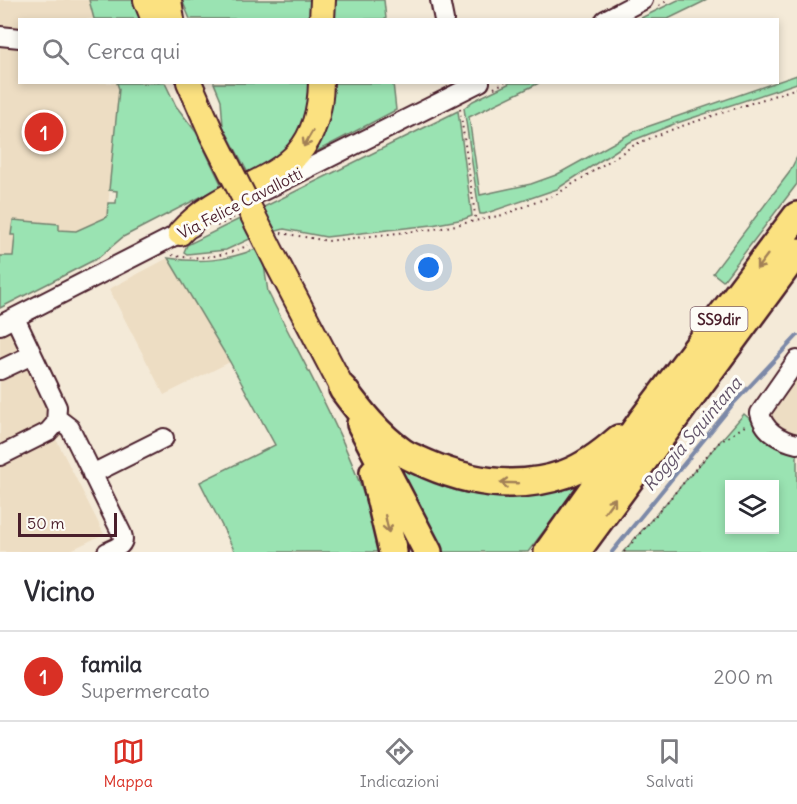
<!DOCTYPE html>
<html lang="it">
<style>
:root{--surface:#fff;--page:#f2f2f3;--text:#2b2b33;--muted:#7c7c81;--line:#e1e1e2;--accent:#d93025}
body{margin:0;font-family:Delius,sans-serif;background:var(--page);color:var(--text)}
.controls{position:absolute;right:18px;bottom:18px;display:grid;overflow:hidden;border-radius:0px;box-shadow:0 3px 9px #0003}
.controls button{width:54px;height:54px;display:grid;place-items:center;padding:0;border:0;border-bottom:2px solid var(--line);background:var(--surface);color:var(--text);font:30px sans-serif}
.scale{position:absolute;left:18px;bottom:15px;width:99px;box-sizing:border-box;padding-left:6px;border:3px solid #4a1f2b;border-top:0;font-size:16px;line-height:21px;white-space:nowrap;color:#4a1f2b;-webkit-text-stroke:4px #fdfcf7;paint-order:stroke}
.you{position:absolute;left:429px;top:268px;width:21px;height:21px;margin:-15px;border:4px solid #fff;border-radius:50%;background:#1a73e8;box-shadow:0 0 0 9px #1a73e833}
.badge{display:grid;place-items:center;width:39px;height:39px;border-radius:50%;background:var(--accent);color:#fff;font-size:20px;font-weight:700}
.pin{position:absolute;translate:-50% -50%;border:3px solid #fff;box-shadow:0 2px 6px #0006}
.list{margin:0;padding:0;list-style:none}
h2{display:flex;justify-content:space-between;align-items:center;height:78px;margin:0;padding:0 24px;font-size:26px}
h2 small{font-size:20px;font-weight:400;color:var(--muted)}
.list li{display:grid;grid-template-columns:39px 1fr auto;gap:18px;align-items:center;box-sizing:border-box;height:90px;padding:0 24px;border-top:2px solid var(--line)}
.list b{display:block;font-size:22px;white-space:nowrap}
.list p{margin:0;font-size:20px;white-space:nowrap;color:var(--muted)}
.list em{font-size:20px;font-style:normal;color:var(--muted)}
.icon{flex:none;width:33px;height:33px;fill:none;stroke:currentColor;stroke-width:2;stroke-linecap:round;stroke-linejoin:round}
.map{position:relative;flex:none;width:797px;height:552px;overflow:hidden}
.search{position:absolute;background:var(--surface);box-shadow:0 3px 9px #0003;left:18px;right:18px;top:18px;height:66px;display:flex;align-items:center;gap:15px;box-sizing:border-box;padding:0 21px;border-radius:0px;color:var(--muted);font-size:22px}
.sheet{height:168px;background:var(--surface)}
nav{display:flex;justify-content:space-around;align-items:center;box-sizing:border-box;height:84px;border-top:2px solid var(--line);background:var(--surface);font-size:16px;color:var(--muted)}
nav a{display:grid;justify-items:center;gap:3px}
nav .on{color:var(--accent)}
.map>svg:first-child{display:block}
.built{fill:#edddc3}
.green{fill:#9ae3b2;stroke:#72816e;stroke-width:1.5;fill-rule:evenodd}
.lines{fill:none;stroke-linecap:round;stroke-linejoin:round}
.stream{stroke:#7c89a8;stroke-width:4}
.minor-casing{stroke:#4a1f2b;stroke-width:22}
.major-casing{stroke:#4a1f2b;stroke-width:28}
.highway-casing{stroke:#4a1f2b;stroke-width:32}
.path{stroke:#4a1f2b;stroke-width:2;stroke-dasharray:1.5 4.5;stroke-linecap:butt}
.minor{stroke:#fdfcf7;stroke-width:18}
.major{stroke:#fbe180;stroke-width:24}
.highway{stroke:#fbe180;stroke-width:27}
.major-bridge-casing{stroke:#4a1f2b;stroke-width:28;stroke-linecap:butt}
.major-bridge{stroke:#fbe180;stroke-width:24}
.oneway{stroke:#a28056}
.labels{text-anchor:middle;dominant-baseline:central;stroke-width:6;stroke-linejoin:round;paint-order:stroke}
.shield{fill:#fdfcf7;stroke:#806168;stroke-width:1.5}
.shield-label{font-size:15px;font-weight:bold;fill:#4a1f2b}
.street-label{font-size:16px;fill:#4a1f2b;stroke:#fdfcf7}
.water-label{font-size:18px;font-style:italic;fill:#635469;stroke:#fdfcf7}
</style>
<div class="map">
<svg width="797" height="552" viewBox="0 0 797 552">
<rect width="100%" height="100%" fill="#f4ead8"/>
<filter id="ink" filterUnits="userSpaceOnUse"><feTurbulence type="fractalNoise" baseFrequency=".0167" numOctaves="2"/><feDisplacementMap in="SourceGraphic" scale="12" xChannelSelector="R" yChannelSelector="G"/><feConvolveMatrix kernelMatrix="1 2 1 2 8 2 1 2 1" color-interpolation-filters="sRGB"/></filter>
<g filter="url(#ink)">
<path class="built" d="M0,0H89L94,19L20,20V82L117,83L119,89L107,217L76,231L59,230V225L12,235H15L11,279L0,278Z
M168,258L230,362L164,395L109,289Z
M24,316L78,428L56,439L104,534L67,552H0V327Z
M797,360V444L783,440L762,409Z"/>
<path class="green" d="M89,0H135L140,19H94Z
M182,0H313L312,19H190Z
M333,0H384L386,19L332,20Z
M678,0H707L668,19H639Z
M797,75V83L674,124L629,142L557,189L484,214H480L479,210L464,108L473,101L510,83H539L469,117L480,195L531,184L556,175L635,131Z
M117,83H165L176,106L196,132L222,186L123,237L98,258L0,308V256H13L15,235H11L13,220L59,224V230L76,231L107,217L108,203H116L117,191L109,190L119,89Z
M214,83H311C304,137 297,147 248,173L223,126L221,100Z
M330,83H393L396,110L306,157Z
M458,111L472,216L464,219L432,225L326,237L284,229L254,237L226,250L187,254L184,252L187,245Z
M797,157V184L723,281L713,273L789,173Z
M256,249L264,265L268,292C310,376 360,459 380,552H235L200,482L275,445L230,362L168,258C201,263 225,261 256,249Z
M744,414L778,443L797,448V552H623ZM730,484H774V530H730Z
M384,441C398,453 411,467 427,477C472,508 526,493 576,483L577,487L528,552H438Z"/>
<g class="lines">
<path class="stream" d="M612,552L733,404L797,336"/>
<defs>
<path id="minor" d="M440,0L444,20
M605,20L643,0
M0,36L20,38
M259,193L480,82
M0,325L192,227
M797,360L760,413C764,432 780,440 797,444
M0,370L32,355
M58,419L70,428L122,534C126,545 116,548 107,552
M0,456L48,432L56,423L57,407L15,318
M92,474L164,438"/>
<path id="major" d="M146,0L154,20
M169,0L172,20
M322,20L323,0
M189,82L212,134
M180,233C236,170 319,190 321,82
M276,261L343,389"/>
<path id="highway" d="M343,389C360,412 378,435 402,452C409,457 419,460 427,464C471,483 519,490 565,474C585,467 603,453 619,439
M361,424L428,552
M374,472L393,552
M548,552L641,422L797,216
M576,552L797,252"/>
</defs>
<use href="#minor" class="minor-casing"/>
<use href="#major" class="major-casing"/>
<use href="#highway" class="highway-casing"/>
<path class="path" d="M659,5L669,0
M494,88L505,82
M460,109L476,222
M217,226L234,218
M281,233L328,241L442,228L503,215L557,194L636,144L676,128L797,88
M172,255C194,261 229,256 248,245
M624,552L717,444L748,424"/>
<use href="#minor" class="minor"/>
<use href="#major" class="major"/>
<use href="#highway" class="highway"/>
<defs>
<path id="major-bridge" d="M212,134L276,261"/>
</defs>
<use href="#major-bridge" class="major-bridge-casing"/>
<use href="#major-bridge" class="major-bridge"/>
</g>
<defs><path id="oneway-shaft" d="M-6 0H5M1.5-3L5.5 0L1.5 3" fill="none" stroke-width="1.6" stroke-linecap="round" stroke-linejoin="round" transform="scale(1.5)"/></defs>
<g class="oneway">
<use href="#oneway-shaft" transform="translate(308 139) rotate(120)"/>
<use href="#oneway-shaft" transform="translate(762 262) rotate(127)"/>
<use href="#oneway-shaft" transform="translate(509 483) rotate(-178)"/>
<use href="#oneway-shaft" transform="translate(610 505) rotate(-54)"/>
<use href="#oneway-shaft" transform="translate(387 524) rotate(78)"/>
</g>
</g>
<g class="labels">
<rect class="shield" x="690.5" y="307" width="57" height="24" rx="4.5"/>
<g class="shield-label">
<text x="719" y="319">SS9dir</text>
</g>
<g class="street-label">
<text transform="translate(240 203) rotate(-27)">Via Felice Cavallotti</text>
</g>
<g class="water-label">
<text transform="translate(692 434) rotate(-50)">Roggia Squintana</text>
</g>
</g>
</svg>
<div class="controls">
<button><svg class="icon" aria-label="layers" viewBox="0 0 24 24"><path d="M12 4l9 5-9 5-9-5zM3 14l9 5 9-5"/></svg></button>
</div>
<div class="scale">50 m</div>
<div class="you"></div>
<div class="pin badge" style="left:44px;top:132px">1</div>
<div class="search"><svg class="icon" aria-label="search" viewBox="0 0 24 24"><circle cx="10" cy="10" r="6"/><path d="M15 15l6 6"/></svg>Cerca qui</div>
</div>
<section class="sheet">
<h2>Vicino<small></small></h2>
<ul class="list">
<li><span class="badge">1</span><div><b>famila</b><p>Supermercato</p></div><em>200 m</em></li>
</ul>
</section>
<nav>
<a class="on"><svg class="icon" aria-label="map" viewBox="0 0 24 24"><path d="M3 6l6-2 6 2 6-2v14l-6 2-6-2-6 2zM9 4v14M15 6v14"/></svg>Mappa</a>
<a><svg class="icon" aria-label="directions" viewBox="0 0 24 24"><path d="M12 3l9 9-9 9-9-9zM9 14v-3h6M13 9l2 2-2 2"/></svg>Indicazioni</a>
<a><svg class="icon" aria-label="saved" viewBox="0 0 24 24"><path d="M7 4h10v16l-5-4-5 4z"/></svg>Salvati</a>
</nav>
